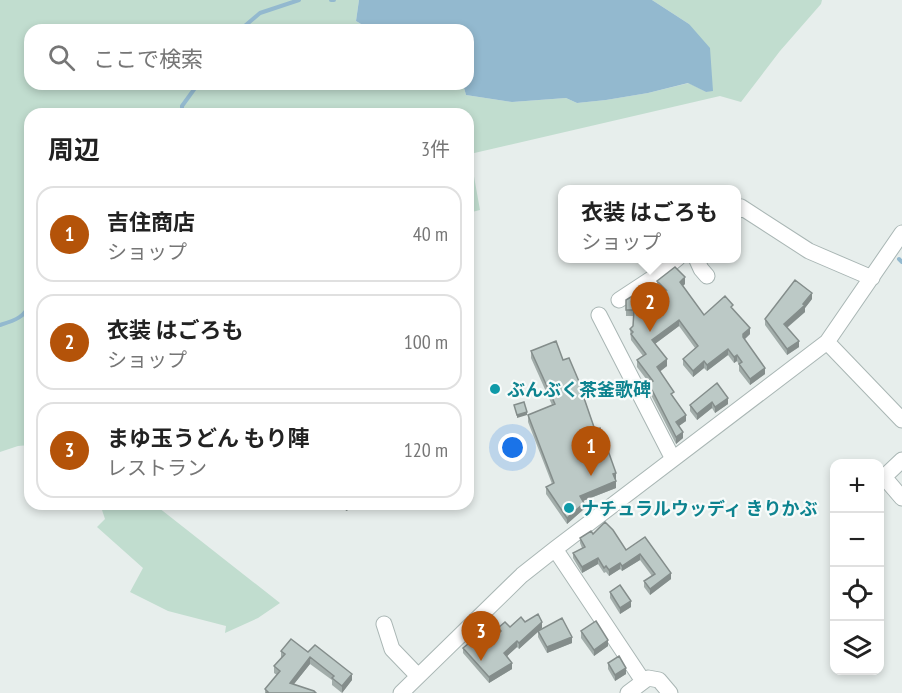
<!DOCTYPE html>
<html lang="ja">
<meta charset="utf-8">
<style>
:root{--surface:#fff;--page:#f6f6f6;--text:#222;--muted:#767676;--line:#e0e0e0;--accent:#b45309}
body{margin:0;font-family:"PT Sans Narrow","Noto Sans JP",sans-serif;background:var(--page);color:var(--text)}
.controls{position:absolute;right:18px;bottom:18px;display:grid;overflow:hidden;border-radius:12px;box-shadow:0 3px 9px #0003}
.controls button{width:54px;height:54px;display:grid;place-items:center;padding:0;border:0;border-bottom:2px solid var(--line);background:var(--surface);color:var(--text);font:30px sans-serif}
.you{position:absolute;left:513px;top:448px;width:21px;height:21px;margin:-15px;border:4px solid #fff;border-radius:50%;background:#1a73e8;box-shadow:0 0 0 9px #1a73e833}
.badge{display:grid;place-items:center;width:39px;height:39px;border-radius:50%;background:var(--accent);color:#fff;font-size:20px;font-weight:700}
.pin{position:absolute;translate:-50% -50px;filter:drop-shadow(0 2px 3px #0008)}
.pin::after{content:'';position:absolute;top:32px;width:21px;height:18px;background:inherit;clip-path:polygon(0 0,100% 0,50% 100%)}
.popup{position:absolute;left:558px;top:185px;width:183px;height:78px;box-sizing:border-box;display:grid;place-content:center;border-radius:12px;background:var(--surface);filter:drop-shadow(0 2px 4px #0005);font-size:20px;white-space:nowrap;color:var(--muted)}
.popup b{font-size:22px;color:var(--text)}
.popup::after{content:'';position:absolute;left:50%;top:100%;margin-left:-12px;border:12px solid transparent;border-top-color:var(--surface)}
.list{margin:0;padding:0;list-style:none}
h2{display:flex;justify-content:space-between;align-items:center;height:78px;margin:0;padding:0 24px;font-size:26px}
h2 small{font-size:20px;font-weight:400;color:var(--muted)}
.list li{display:grid;grid-template-columns:39px 1fr auto;gap:18px;align-items:center;box-sizing:border-box;height:96px;margin:0 12px 12px;padding:0 12px;border:2px solid var(--line);border-radius:18px}
.list b{display:block;font-size:22px;white-space:nowrap}
.list p{margin:0;font-size:20px;white-space:nowrap;color:var(--muted)}
.list em{font-size:20px;font-style:normal;color:var(--muted)}
.icon{flex:none;width:33px;height:33px;fill:none;stroke:currentColor;stroke-width:2;stroke-linecap:round;stroke-linejoin:round}
.map{position:relative;flex:none;width:902px;height:693px;overflow:hidden}
.search{position:absolute;background:var(--surface);box-shadow:0 3px 9px #0003;left:24px;top:24px;width:450px;height:66px;display:flex;align-items:center;gap:15px;box-sizing:border-box;padding:0 21px;border-radius:18px;color:var(--muted);font-size:22px}
.panel{position:absolute;background:var(--surface);box-shadow:0 3px 9px #0003;left:24px;top:108px;width:450px;height:402px;border-radius:18px}
.map>svg:first-child{display:block}
.green{fill:#c1ddcf}
.water{fill:#93b9cf}
.lines{fill:none;stroke-linecap:round;stroke-linejoin:round}
.stream{stroke:#93b9cf;stroke-width:4}
.minor-casing{stroke:#a9b6b4;stroke-width:17}
.minor{stroke:#fff;stroke-width:15}
.wall{fill:#a2adaa}
.shaded-wall{fill:#848d8b}
.building{fill:#bcc9c6;stroke:#848d8b;stroke-width:1.5}
.culture-dot{fill:#0f9aa8;stroke:#f7fbfa;stroke-width:2}
.labels{text-anchor:middle;dominant-baseline:central;stroke-width:4.5;stroke-linejoin:round;paint-order:stroke}
.culture-label{font-size:18px;font-weight:bold;fill:#0d838f;stroke:#f7fbfa;text-anchor:start}
</style>
<div class="map">
<svg width="902" height="693" viewBox="0 0 902 693">
<rect width="100%" height="100%" fill="#e7eeec"/>
<path class="green" d="M0,0H359L356,21L371,30H30V84H463L466,95L512,102L566,98L577,103L606,100L648,93L689,83L706,92L712,90L711,72L689,24L652,0H822L821,4L780,51L741,102L720,96L470,154L480,210L468,213V114H30V445L18,446L0,452Z
M100,504H154L280,603L258,618L225,633L226,626L168,611L130,592L143,568L97,527L105,519Z"/>
<path class="water" d="M359,0H652L689,24L710,48L713,91L706,92L688,83L648,93L606,100L577,103L566,98L512,102L466,95L463,84H468V30H371L356,21Z"/>
<g class="lines">
<path class="stream" d="M331,0H334
M240,30L260,13L299,0
M182,114V106L198,84
M899,259L902,262
M0,325C13,321 27,317 30,302"/>
<defs>
<path id="minor" d="M737,211L741,207L809,251L872,278
M696,258L701,269L707,276
M619,300L657,275L678,258
M599,315L673,459
M827,342L902,420
M902,460L884,477L902,498
M555,549L643,681
M384,624L392,649L418,676
M401,693L522,575L555,549L827,342L902,233
M628,693L648,678L659,680L670,693"/>
</defs>
<use href="#minor" class="minor-casing"/>
<use href="#minor" class="minor"/>
</g>
<path class="wall" d="M657,281L685,284L683,286L704,315L733,309L750,334L744,339L765,374L750,385L739,371V365L737,361L734,363L728,355L707,371L704,368L693,377L683,365V359L695,348L679,326L655,344L667,366L660,371L686,421L679,426L683,438L676,444L649,391V384H650L637,367V360L643,356L631,340L630,329L633,326V316H626V300L660,290L657,287Z
M812,299L805,308V312L787,328L799,347L787,355L765,325V319Z
M531,351L563,360L586,403L595,430L616,479L615,480L616,488L583,501L584,509L567,524L546,494V487L552,484L528,422V415L552,405L531,358Z
M728,398V404L715,413L712,408L697,420L690,411V405Z
M342,504H361L346,511Z
M593,534L626,550L645,537L671,579L650,595L644,587V581L652,576L640,560L622,571L620,569L609,576L606,572L604,573L598,564L582,573L573,558V553L582,548L580,543V538Z
M610,592L631,607L620,614L610,598Z
M525,622L542,628L540,630L572,643L547,653L538,637V632L519,649L517,647L507,656L512,669L489,683L463,653V648L485,646L498,634V628L510,627Z
M581,631L608,646L594,656L581,638Z
M281,651L308,652L352,680L342,693L332,685V680L310,664L294,684L316,693H265V689L277,675L274,673V666L281,658Z
M608,663L626,674L615,681L608,669Z"/>
<path class="shaded-wall" d="M685,277V284L680,288V282Z
M812,293V299L805,308V312L784,330V324Z
M679,320V326L652,346V340Z
M750,328V334L743,341V334Z
M799,341V347L787,355V349Z
M728,349V355L707,371V365Z
M737,355V361L734,363V357Z
M667,359V366L657,374V367Z
M704,361V368L693,377V371Z
M765,368V374L750,385V379Z
M728,398V404L715,413V407Z
M712,402V408L697,420V414Z
M527,412V415L517,418V415Z
M686,415V421L676,428V422Z
M683,432V438L676,444V437Z
M471,439V445L468,446V440Z
M616,473V479L613,480V474Z
M616,481V488L580,502V496Z
M584,503V509L567,524V518Z
M346,504H361L346,511Z
M640,554V560L622,571V566Z
M598,558V564L582,573V567Z
M620,563V569L609,576V570Z
M671,573V579L650,595V589Z
M631,601V607L620,614V608Z
M542,622V628L519,649V643Z
M572,637V643L547,653V647Z
M608,640V646L594,656V650Z
M517,641V647L504,659V653Z
M310,657V664L290,689V683Z
M512,663V669L489,683V677Z
M626,668V674L615,681V675Z
M352,674V680L342,693V686Z"/>
<path class="building" d="M675,267L685,277L680,282L704,315L725,296L733,305L731,307L750,328L743,334V337L765,368L750,379L739,364L742,362L737,355L734,357L728,349L707,365L704,361L693,371L683,359L698,346L679,320L652,340L667,359L657,367L674,392L671,394L686,415L676,422L683,432L676,437L649,384L653,381L637,360L646,354L631,334L633,332L630,329L633,326L634,310H626V300L642,290H666L657,281Z
M795,280L812,293L803,304L805,305L784,324L799,341L787,349L765,319Z
M556,341L563,360L569,358L586,398H584L595,430L600,428L616,473L613,474L616,481L580,496L584,503L567,518L546,487L554,483L528,415L555,404L531,351Z
M717,383L728,398L715,407L712,402L697,414L690,405Z
M524,402L527,412L517,415L514,405Z
M605,522L613,530L626,550L645,537L671,573L650,589L644,581L655,574L640,554L622,566L620,563L609,570L606,566L604,568L598,558L582,567L573,553L585,547L580,538L591,531L593,534Z
M620,585L631,601L620,608L610,592Z
M538,614L542,622L519,643L517,641L504,653L512,663L489,677L463,648L478,636L485,646L501,631L498,628L505,622L510,627L521,617L525,622Z
M562,618L572,637L547,647L538,631Z
M596,621L608,640L594,650L581,631Z
M291,639L308,652L315,645L352,674L342,686L332,678L334,676L310,657L290,683L314,691L316,693H266L268,692L265,689L280,671L274,666L285,654L281,651Z
M619,656L626,668L615,675L608,663Z"/>
<g class="culture-dot">
<circle cx="495" cy="389" r="6"/>
<circle cx="569" cy="508" r="6"/>
</g>
<g class="labels">
<g class="culture-label">
<text x="507" y="389">ぶんぶく茶釜歌碑</text>
<text x="581" y="508">ナチュラルウッディ きりかぶ</text>
</g>
</g>
</svg>
<div class="controls">
<button>+</button>
<button>−</button>
<button><svg class="icon" aria-label="locate" viewBox="0 0 24 24"><circle cx="12" cy="12" r="6"/><path d="M12 2v4M12 18v4M2 12h4M18 12h4"/></svg></button>
<button><svg class="icon" aria-label="layers" viewBox="0 0 24 24"><path d="M12 4l9 5-9 5-9-5zM3 14l9 5 9-5"/></svg></button>
</div>
<div class="you"></div>
<div class="pin badge" style="left:591px;top:476px">1</div>
<div class="pin badge" style="left:650px;top:332px">2</div>
<div class="popup"><b>衣装 はごろも</b>ショップ</div>
<div class="pin badge" style="left:481px;top:661px">3</div>
<div class="search"><svg class="icon" aria-label="search" viewBox="0 0 24 24"><circle cx="10" cy="10" r="6"/><path d="M15 15l6 6"/></svg>ここで検索</div>
<section class="panel">
<h2>周辺<small>3件</small></h2>
<ul class="list">
<li><span class="badge">1</span><div><b>吉住商店</b><p>ショップ</p></div><em>40 m</em></li>
<li><span class="badge">2</span><div><b>衣装 はごろも</b><p>ショップ</p></div><em>100 m</em></li>
<li><span class="badge">3</span><div><b>まゆ玉うどん もり陣</b><p>レストラン</p></div><em>120 m</em></li>
</ul>
</section>
</div>
